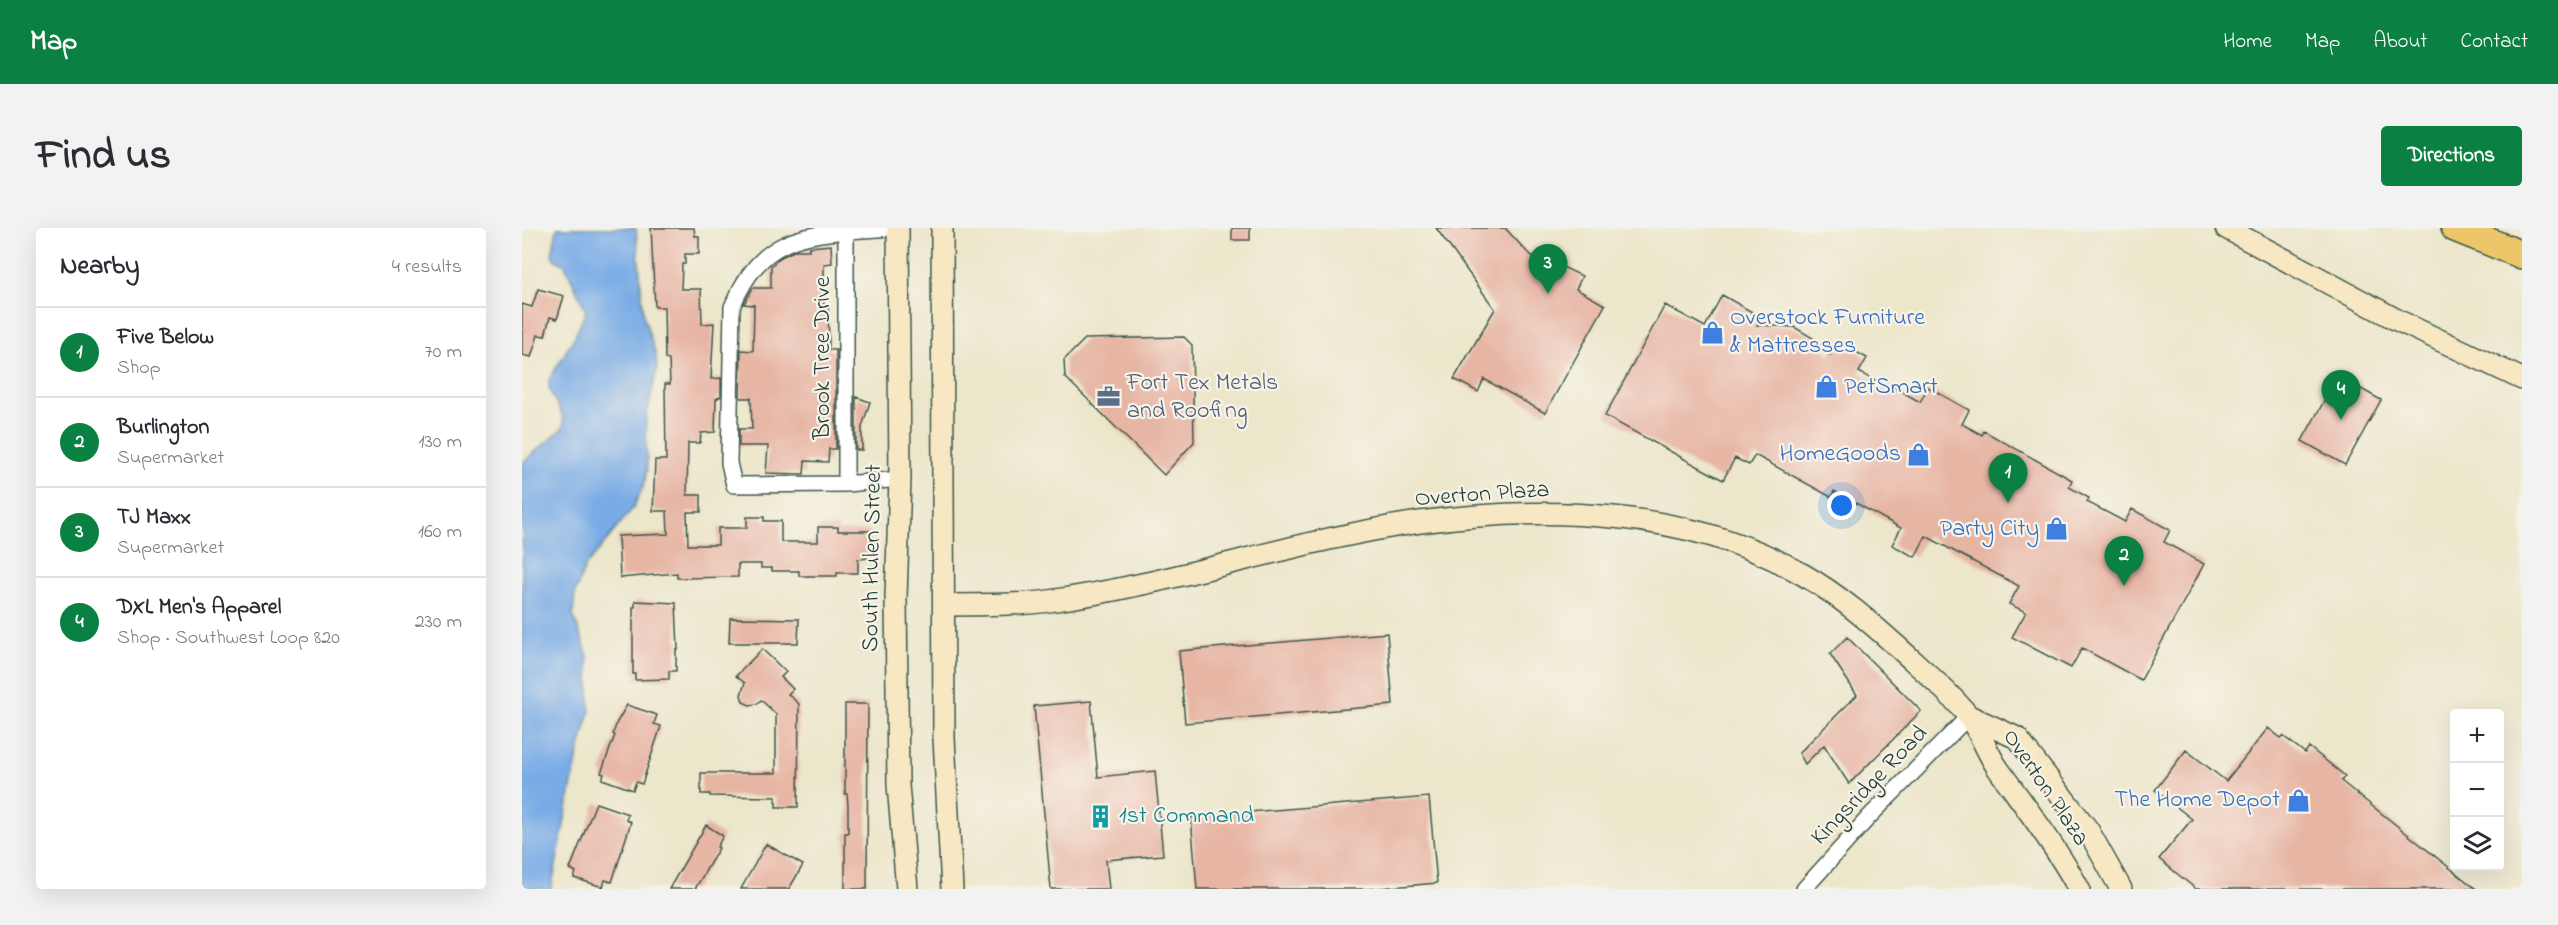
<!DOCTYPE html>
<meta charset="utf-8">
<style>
:root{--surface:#fff;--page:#f2f2f3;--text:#2b2b33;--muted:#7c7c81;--line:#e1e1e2;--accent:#0b8043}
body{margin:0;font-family:"Indie Flower",sans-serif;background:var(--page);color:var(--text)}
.controls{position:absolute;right:18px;bottom:18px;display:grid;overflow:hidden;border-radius:6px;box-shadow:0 6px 24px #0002}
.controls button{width:54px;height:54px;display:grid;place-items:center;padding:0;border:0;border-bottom:2px solid var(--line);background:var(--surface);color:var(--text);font:30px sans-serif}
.you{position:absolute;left:1320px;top:278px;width:21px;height:21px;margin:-15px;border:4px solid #fff;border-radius:50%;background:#1a73e8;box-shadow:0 0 0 9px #1a73e833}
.badge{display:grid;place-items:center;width:39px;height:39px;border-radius:50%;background:var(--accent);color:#fff;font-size:20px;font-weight:700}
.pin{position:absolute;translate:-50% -50px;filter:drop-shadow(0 2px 3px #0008)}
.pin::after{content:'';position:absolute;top:32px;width:21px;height:18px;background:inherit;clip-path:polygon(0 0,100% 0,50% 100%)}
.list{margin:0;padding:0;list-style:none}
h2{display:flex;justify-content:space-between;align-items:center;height:78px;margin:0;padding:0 24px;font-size:26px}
h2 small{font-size:20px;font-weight:400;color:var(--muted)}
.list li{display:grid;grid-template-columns:39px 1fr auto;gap:18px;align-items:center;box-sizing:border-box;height:90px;padding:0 24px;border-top:2px solid var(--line)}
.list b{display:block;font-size:22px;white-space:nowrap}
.list p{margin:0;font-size:20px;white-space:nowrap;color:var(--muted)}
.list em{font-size:20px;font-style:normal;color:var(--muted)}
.icon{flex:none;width:33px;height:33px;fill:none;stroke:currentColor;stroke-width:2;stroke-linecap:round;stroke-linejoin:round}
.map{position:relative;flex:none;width:2000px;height:661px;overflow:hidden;border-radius:6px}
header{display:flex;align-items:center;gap:36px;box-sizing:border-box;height:84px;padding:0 30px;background:var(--accent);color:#fff}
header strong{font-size:28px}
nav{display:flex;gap:33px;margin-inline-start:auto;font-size:21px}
.intro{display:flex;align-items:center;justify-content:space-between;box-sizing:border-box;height:144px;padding:0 36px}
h1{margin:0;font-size:42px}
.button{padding:15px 27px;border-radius:6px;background:var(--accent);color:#fff;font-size:21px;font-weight:700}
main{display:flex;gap:36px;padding:0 36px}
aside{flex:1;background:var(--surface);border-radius:6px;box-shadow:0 6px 24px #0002}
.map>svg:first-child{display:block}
.water{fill:#79ace6;stroke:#4c748d;stroke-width:1.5}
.building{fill:#e7b5a4}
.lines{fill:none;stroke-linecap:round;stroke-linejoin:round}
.street-casing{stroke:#3e564a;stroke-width:18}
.secondary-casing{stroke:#3e564a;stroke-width:24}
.highway-casing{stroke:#3e564a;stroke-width:30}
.street{stroke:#fff;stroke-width:15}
.secondary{stroke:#f7e8c3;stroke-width:21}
.highway{stroke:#ecc669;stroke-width:27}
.labels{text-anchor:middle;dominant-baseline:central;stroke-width:4.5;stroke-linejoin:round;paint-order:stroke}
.shop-label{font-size:24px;fill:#366cbe;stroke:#f7f3e8;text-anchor:end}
.street-label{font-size:24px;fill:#1f3d34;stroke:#f7f3e8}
.service-label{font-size:24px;fill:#4e5e75;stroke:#f7f3e8;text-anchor:start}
.culture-label{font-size:24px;fill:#0d838f;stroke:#f7f3e8;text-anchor:start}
</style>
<header>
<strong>Map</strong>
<nav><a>Home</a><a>Map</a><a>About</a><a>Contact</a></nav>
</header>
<div class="intro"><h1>Find us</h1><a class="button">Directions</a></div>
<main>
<aside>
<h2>Nearby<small>4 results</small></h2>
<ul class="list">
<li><span class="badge">1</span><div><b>Five Below</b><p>Shop</p></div><em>70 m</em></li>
<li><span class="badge">2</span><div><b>Burlington</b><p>Supermarket</p></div><em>130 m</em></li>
<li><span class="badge">3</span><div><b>TJ Maxx</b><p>Supermarket</p></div><em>160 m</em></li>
<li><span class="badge">4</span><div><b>DXL Men's Apparel</b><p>Shop · Southwest Loop 820</p></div><em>230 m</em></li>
</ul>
</aside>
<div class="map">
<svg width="2000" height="661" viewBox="0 0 2000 661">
<rect width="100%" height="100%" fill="#f7f3e8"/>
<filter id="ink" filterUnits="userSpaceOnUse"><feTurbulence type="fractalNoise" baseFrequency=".0167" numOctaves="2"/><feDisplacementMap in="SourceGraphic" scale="12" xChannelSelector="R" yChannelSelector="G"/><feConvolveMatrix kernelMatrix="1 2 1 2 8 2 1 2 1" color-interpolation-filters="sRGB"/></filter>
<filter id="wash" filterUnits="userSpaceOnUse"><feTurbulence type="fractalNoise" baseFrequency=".008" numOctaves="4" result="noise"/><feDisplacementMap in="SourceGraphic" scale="24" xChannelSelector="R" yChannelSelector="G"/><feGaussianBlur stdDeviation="1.35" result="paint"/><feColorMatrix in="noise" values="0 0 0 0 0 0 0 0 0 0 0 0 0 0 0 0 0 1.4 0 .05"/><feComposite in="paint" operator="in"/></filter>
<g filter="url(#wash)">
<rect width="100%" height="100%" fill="#ece6ca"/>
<path class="water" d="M35,0H114L122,90L134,127L135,141L124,191L125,242L122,257L111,280L63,339L53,365L51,387L66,428L68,484C50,542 42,602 29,661H0V235L41,200C45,182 24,169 27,152L53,108L64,83L43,37L33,32L30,27Z"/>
<g id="blocks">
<path class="building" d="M129,0H172L173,8H177V26H163V36H160L159,61H179L180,96L192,95L189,151L199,150V168L194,171L193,204L179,205L178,215H166L165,267H179V284H165L166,317H196V300H225V289H242V293H259V314H296V299H316V303H348V330L336,331V345H315V348H277V343H250V340H239V336H216V349L155,350V345L98,350L96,308L146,306L145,283H131L133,232H144L143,156H148L147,132L143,131L142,79H133Z
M710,0H728V12H710Z
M914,0H983L1005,24L1028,41L1032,35L1060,48L1054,61L1083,77L1023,185L962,151L956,164L932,151L973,81Z
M309,17L310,35L302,36V79H306L307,122H314V221H307L306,234L283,233L282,246L244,245L246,218H217V201H230L229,170H219L218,168L219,122L231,123L232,77L222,76L231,60H249V38L259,29L274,22H287V19Z
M16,61L42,68L35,91L28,89L23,108L16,107L9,129L0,127V76L10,79Z
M1200,67L1239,89L1235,97L1272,99L1291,110L1308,127L1315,113L1345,130L1337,144L1367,161L1368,157L1398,174L1406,159L1447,182L1440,196L1460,207L1462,203L1550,252L1547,259L1567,270L1565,274L1603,294L1610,281L1648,302L1642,314L1682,336L1619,452L1560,420L1549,440L1490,409L1504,384L1487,376L1497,358L1404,308L1393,329L1370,317L1379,300L1312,263L1309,269L1233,227L1227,237L1213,230L1201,252L1083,188L1143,77L1183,99Z
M662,109L670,117L672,214L642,247L543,149L542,132L563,111Z
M1816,148L1859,172L1823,237L1780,213Z
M334,169L348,174L340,199V222H334Z
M113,373L154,375L156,422H154V443H147V451L113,452V446H111V379H113Z
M208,390L277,391L276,415H207Z
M865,405L871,477L663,495L657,423Z
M1325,409L1399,483L1327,556L1302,517L1283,536L1277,525L1335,467L1308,426Z
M240,421L264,444L259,449L271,461L266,466L277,476L276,579H254V569L188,568V566H179V545H254V486L239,472L235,476L228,477L221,474L219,467L223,455L214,448Z
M569,473L576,549L633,543L641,627L584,632L587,661H529L512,478Z
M323,476H346L345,661H323V605H326V577L325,566H323Z
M105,477L135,487L132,496L139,498L120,556L114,554L111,562L80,551L82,546L79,545L93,507L91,506L95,494Z
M1746,500L1759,510L1761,508L1783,525L1787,519L1823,548L1819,553L1954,661H1674L1637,631L1670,591L1633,562L1664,522L1704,553Z
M907,569L915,655L846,661H675L669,589Z
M74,575L106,586L104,592L109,594L90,654L83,652L81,659L52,650L54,644L48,641Z
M184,597L201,608L195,619L197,620L173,661H147Z
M244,616L281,637L267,661H219Z"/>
</g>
</g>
<g filter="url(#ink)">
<use href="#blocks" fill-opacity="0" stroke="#3e564a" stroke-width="1.5"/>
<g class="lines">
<defs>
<path id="street" d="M367,0C290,7 243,0 210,79L207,235L212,257L324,256L378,251
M324,4V256
M1282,661L1347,589L1447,488"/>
<path id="secondary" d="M376,0L378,251L374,370L376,557L385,661
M420,0L422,510L430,661
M1704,0L1877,93L2000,151
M423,377C457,376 493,378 527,373C653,356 773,312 898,294C1023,277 1168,281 1280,346C1317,367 1348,394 1379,422C1401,442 1425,462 1444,485C1458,502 1464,524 1477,542C1505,581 1534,619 1557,661
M1447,488L1495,510L1566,602L1599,661"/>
<path id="highway" d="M1933,0L2000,27"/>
</defs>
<use href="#street" class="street-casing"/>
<use href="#secondary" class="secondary-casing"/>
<use href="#highway" class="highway-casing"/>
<use href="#street" class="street"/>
<use href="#secondary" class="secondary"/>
<use href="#highway" class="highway"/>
</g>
</g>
<defs>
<symbol id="shop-bare" viewBox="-9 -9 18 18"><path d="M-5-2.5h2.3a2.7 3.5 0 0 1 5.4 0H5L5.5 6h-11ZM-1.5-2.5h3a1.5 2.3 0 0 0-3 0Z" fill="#3f7fe0" stroke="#f7f3e8" stroke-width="2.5" paint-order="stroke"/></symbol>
<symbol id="office-bare" viewBox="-9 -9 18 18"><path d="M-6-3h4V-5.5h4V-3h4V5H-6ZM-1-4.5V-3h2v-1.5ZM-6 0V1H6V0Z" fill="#5c6f8a" stroke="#f7f3e8" stroke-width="2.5" paint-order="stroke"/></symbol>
<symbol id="building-bare" viewBox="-9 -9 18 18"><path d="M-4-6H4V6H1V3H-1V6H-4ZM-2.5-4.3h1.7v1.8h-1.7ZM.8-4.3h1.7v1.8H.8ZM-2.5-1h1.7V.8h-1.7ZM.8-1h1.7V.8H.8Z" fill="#0f9aa8" stroke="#f7f3e8" stroke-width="2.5" paint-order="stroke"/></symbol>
</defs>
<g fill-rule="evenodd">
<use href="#shop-bare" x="1174" y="88" width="33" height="33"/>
<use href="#shop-bare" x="1288" y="142" width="33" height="33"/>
<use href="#office-bare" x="570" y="152" width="33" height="33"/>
<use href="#shop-bare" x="1380" y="210" width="33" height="33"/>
<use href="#shop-bare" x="1518" y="284" width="33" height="33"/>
<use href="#shop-bare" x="1760" y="556" width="33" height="33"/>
<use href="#building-bare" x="562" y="572" width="33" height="33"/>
</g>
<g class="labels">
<g class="shop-label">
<text x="1208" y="90" text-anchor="start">Overstock Furniture<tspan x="1208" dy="28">&amp; Mattresses</tspan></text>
<text x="1322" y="159" text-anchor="start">PetSmart</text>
<text x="1379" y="226">HomeGoods</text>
<text x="1517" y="301">Party City</text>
<text x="1758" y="572">The Home Depot</text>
</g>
<g class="street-label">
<text transform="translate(301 130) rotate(-90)">Brook Tree Drive</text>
<text transform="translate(960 267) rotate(-4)">Overton Plaza</text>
<text transform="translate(351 330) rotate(-89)">South Hulen Street</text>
<text transform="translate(1348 558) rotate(-46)">Kingsridge Road</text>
<text transform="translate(1523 560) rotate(56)">Overton Plaza</text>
</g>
<g class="service-label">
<text x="605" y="155">Fort Tex Metals<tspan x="605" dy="28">and Roofing</tspan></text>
</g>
<g class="culture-label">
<text x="597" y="588">1st Command</text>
</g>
</g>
</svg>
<div class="controls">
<button>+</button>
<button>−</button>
<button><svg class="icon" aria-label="layers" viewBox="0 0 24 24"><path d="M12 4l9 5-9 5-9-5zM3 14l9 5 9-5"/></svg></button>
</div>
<div class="you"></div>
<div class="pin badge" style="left:1486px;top:275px">1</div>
<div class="pin badge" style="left:1602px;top:358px">2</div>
<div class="pin badge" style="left:1026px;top:66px">3</div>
<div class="pin badge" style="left:1819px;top:192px">4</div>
</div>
</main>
